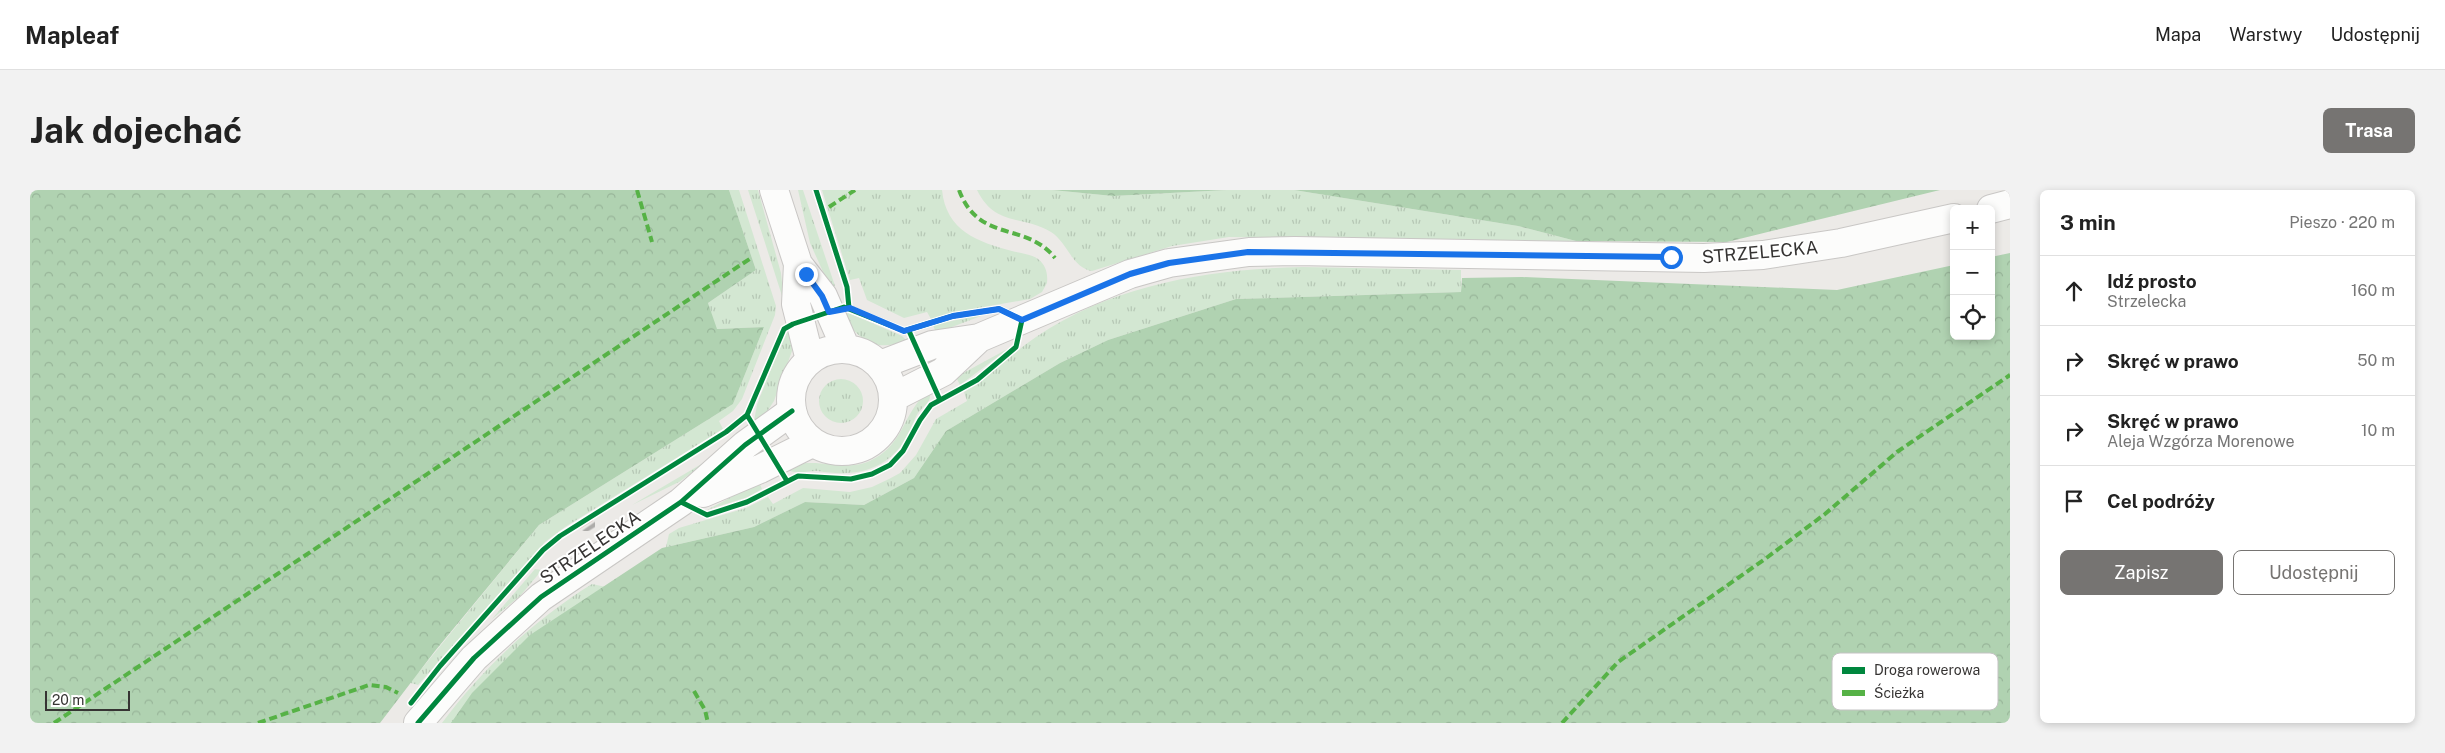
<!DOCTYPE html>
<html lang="pl">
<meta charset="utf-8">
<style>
:root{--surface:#fff;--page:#f2f2f2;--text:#222;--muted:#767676;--line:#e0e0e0;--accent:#767472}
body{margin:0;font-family:"Public Sans",sans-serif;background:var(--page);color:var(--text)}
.controls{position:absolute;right:15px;top:15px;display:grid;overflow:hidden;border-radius:8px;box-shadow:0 2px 8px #0003}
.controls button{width:45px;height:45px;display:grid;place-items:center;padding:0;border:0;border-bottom:1px solid var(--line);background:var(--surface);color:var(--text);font:25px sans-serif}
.scale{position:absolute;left:15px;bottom:12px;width:85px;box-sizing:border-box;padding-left:5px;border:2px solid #363433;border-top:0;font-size:14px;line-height:18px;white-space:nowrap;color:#363433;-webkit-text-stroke:4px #fff;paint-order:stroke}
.stop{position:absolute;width:15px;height:15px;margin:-11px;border:4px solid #1a73e8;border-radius:50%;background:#fff}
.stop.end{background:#1a73e8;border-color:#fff;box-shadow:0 1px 5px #0008}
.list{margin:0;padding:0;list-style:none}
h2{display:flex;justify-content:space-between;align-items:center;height:65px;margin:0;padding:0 20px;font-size:21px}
h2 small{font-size:16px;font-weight:400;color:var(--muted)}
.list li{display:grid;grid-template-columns:32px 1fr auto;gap:15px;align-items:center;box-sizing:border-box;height:70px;padding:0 20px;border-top:1px solid var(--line)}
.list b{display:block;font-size:19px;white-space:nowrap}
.list p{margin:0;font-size:16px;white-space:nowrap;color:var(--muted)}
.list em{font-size:16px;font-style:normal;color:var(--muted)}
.actions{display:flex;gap:10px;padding:15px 20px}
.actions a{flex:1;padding:11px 0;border:1px solid var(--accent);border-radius:8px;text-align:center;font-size:18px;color:var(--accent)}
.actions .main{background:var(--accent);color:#fff}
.icon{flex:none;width:28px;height:28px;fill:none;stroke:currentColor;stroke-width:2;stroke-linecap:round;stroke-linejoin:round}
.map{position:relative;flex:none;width:1980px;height:533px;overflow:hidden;border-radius:8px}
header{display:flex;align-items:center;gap:30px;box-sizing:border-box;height:70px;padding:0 25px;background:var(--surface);border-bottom:1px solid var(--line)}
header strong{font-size:24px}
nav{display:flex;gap:28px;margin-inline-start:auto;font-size:18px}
.intro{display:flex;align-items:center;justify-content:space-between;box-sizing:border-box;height:120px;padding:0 30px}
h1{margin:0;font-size:35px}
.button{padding:12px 22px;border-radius:8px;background:var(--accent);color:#fff;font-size:18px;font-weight:700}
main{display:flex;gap:30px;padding:0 30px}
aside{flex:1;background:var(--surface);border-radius:8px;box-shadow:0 2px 8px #0003}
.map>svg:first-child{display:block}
.grass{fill:url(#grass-tufts)}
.forest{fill:url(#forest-crowns)}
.building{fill:#e1d0ca;filter:url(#shadow)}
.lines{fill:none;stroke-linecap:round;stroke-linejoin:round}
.tertiary-casing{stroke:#c9c7c5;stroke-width:30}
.secondary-casing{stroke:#c9c7c5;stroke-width:30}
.tertiary{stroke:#fcfcfb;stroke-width:28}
.secondary{stroke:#fcfcfb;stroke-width:28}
.quiet{stroke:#56b246;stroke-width:4;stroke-dasharray:8 4;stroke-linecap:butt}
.cycleway-casing{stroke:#fff;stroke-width:8}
.cycleway{stroke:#00873e;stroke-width:5}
.route{stroke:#1a73e8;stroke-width:6}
.labels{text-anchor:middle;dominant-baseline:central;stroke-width:4;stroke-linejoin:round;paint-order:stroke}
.street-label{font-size:18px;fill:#363433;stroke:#fff}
.key{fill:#fff;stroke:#c3c2c2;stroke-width:1}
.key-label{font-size:14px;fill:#363433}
</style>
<header>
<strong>Mapleaf</strong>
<nav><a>Mapa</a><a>Warstwy</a><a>Udostępnij</a></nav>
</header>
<div class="intro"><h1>Jak dojechać</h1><a class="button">Trasa</a></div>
<main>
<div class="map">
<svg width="1980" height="533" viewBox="0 0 1980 533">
<defs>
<pattern id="grass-tufts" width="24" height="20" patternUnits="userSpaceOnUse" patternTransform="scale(1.25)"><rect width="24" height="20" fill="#d3e7d2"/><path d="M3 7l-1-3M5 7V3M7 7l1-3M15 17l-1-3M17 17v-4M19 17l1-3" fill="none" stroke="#b6c7b5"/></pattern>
<pattern id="forest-crowns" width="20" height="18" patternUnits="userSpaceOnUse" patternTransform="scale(1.25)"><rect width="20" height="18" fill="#b0d2b1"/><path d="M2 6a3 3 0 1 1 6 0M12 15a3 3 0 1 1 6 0" fill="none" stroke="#98b599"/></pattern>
<filter id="shadow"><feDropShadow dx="4.5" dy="4.5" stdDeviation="0" flood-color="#0004"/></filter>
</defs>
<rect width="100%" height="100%" fill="#eceae7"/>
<path class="grass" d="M699,0H709L746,116L745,125L712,209L703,221L689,231L693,239L535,337L515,352L388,495L377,492L372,475L389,482L509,335L703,214L734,137L686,139L678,113L726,80Z
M718,0H728L751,83L754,112Z
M768,0H773L805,96L800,97L780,53Z
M792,0H912C916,41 948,52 982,61C990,63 1001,64 1008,69C1016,75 1018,84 1017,93L1012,102L1000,109L925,122L901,129L897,122L874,128L837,110L829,88L820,90Z
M947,0H1022L1083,6L1197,0H1264L1488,36L1546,51L1199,47L1142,56L1062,81C1042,78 1038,53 1021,42C993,25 965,37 947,0Z
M1272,77L1431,80V102L1206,109L1078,150L1030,173L916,241L884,288L834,315L775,312L724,337L636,357L639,344L649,338L716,318L738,307L743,314L773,298L820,302L842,297L859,289L870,283L886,265L906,229L937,211L934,202C960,186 981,164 1006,147C1084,94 1180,79 1272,77Z
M819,123L872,146L876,150C846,164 828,149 811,124Z
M959,123L906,143L903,135Z
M762,139V161L744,211L736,223L724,231L727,215L754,145Z
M981,157L930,195L926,187Z
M789 211a22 22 0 1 1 44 0a22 22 0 1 1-44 0Z
M899,201C903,212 894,215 888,223C883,231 881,241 875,250C855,282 822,287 788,281C776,280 765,286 755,278C762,276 769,273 777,273C807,272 827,284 854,262C875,245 876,219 899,201Z
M685,266L649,292L602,315Z
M729,292L732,299L718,307L677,320Z
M505,379L512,380L490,406L462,429Z
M562,394L576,397L429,533H412C452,479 504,430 562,394Z"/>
<path class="forest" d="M0,0H699L726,80L678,113L687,139L734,137L703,214L509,335L405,461L350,533H0Z
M1022,0H1197L1083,6Z
M1264,0H1910L1697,52L1546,51L1488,36Z
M1980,63V533H421L442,503L500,445L632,358L724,337L775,312L834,315L884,288L916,241L1030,173L1078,150L1206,109L1431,102L1432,88L1492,87L1807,100L1924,75V146H1961V67Z"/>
<path class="building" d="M561,327L563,331L550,339L548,336Z"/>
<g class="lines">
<defs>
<path id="tertiary" d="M673,303L730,279L782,253
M388,533L444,468L511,407L651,312L715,255L762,221"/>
<path id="secondary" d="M744,0L768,74L793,106L816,159
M1961,19L1980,14
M768,74L766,114L780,170
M761 210a51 51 0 1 1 102 0a51 51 0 1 1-102 0Z
M850,175L902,155L949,148L1100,84L1139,73L1219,62L1265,61L1674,68L1733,65L1811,53L1924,28
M864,207L913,182L949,148"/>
</defs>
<use href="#tertiary" class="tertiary-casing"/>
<use href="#secondary" class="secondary-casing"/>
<use href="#tertiary" class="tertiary"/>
<use href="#secondary" class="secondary"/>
<path class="quiet" d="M607,0L622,52
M929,0C949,54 996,31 1025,68
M799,17L825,0
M664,501L675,520L678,533
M24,533L721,68
M228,533L339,495L356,497L368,503
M1532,533L1588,472L1735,369L1795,324L1867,262L1980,185"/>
<defs>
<path id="cycleway" d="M786,0L817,97L819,118
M879,141L910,210
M651,312L677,325L717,312L768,286L821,289L842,284L860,275L873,261L890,230L901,215L947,190L986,157L992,130L969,119L923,126L874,141L814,117L763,134L754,139L717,225L757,291
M381,513L410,476L513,360L530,346L696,242L717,225
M388,533L444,468L511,407L651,312L715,255L762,221"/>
</defs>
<use href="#cycleway" class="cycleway-casing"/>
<use href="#cycleway" class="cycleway"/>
</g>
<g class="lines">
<path class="route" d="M776,84L792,106L799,122L820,118L874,141L923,126L969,119L992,130L1100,84L1139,73L1218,62L1641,67"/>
</g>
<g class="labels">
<g class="street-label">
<text transform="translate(1730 62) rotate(-5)">STRZELECKA</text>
<text transform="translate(560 357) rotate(-34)">STRZELECKA</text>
</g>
</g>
<rect x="1802" y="463" width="166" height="57" rx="8" class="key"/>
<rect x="1812" y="477" width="23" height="7" fill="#00873e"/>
<rect x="1812" y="500" width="23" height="6" fill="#56b246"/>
<g class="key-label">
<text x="1844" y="485">Droga rowerowa</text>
<text x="1844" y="508">Ścieżka</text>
</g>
</svg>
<div class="controls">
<button>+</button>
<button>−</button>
<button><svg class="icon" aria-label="locate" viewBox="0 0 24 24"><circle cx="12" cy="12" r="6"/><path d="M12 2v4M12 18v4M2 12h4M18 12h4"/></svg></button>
</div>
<div class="scale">20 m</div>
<div class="stop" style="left:1641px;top:67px"></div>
<div class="stop end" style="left:776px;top:84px"></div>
</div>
<aside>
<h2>3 min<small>Pieszo · 220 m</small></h2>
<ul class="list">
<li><svg class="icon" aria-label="ahead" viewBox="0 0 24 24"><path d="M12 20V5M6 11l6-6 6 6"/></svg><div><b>Idź prosto</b><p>Strzelecka</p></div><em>160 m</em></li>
<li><svg class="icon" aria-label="right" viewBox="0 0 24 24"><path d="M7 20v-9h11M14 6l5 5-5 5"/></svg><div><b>Skręć w prawo</b></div><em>50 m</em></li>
<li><svg class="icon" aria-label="right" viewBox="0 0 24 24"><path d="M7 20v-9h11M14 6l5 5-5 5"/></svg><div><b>Skręć w prawo</b><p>Aleja Wzgórza Morenowe</p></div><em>10 m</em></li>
<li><svg class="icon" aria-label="arrive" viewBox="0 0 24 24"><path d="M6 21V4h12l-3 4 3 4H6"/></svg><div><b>Cel podróży</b></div></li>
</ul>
<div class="actions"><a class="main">Zapisz</a><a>Udostępnij</a></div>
</aside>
</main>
